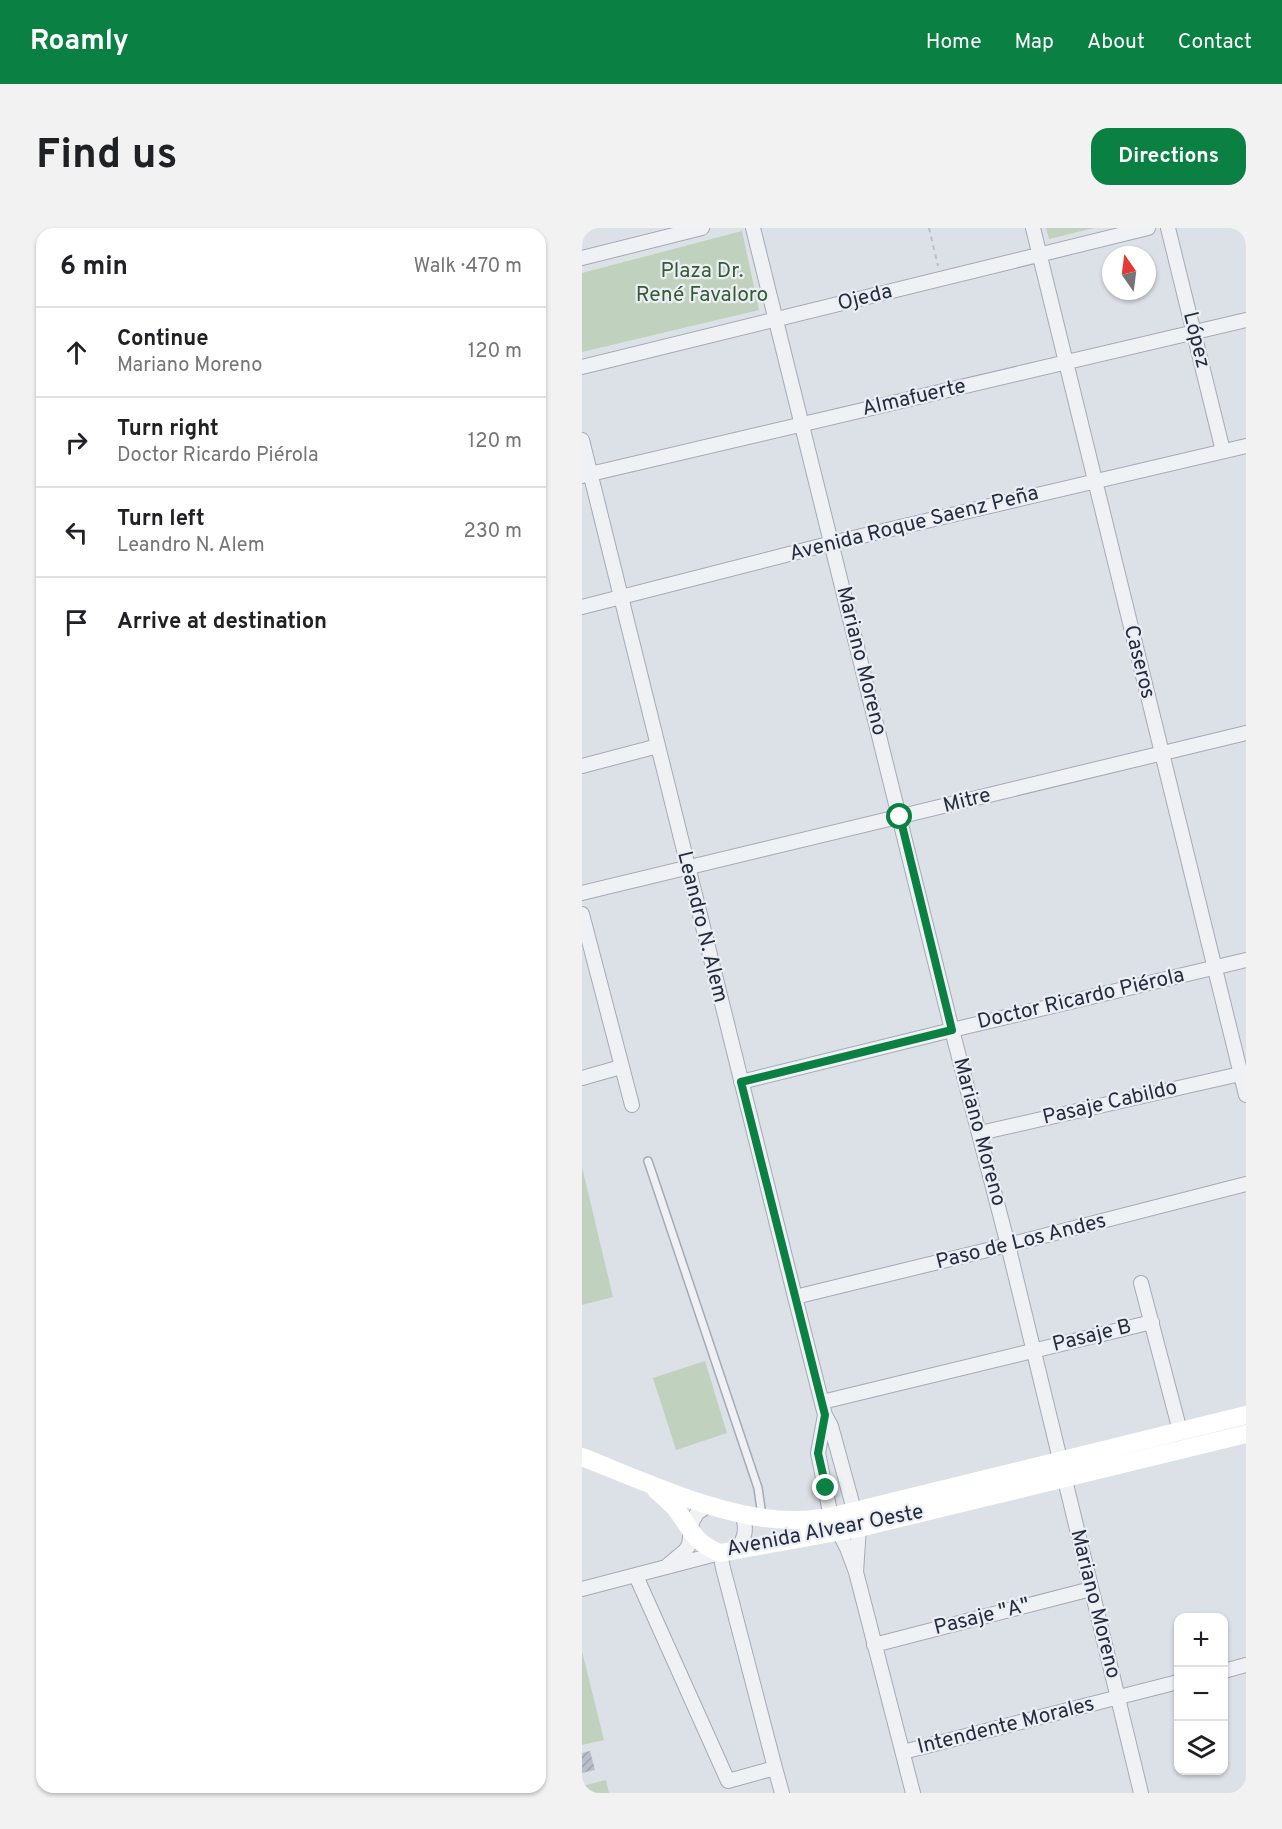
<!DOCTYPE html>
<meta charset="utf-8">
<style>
:root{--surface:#fff;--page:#f2f2f2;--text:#202124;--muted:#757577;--line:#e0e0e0;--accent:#0b8043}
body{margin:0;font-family:Overpass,sans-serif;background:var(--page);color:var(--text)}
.controls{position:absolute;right:18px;bottom:18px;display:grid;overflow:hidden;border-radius:12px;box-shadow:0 2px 4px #0004}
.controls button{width:54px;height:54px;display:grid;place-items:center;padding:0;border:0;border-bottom:2px solid var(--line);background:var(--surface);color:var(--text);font:30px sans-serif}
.compass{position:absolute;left:520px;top:18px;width:54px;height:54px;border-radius:50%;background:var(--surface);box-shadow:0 2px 4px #0004;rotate:346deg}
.stop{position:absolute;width:18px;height:18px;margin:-14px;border:4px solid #0b8043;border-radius:50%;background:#fff}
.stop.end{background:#0b8043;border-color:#fff;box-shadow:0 2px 6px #0008}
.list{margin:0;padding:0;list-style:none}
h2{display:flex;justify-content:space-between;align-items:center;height:78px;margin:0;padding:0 24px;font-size:26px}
h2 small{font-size:20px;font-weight:400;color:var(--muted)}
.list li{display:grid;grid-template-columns:39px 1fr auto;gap:18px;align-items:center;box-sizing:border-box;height:90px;padding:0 24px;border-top:2px solid var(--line)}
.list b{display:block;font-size:22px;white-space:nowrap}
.list p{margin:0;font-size:20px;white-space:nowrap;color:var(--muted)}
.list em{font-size:20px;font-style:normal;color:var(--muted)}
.icon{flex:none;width:33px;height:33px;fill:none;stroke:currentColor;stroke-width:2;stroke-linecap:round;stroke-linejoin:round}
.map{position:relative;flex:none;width:664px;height:1565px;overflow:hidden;border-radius:18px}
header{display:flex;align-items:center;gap:36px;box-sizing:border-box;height:84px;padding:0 30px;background:var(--accent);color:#fff}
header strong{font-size:28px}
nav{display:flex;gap:33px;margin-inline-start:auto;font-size:21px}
.intro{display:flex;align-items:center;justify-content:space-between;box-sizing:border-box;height:144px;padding:0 36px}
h1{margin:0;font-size:42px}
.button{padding:15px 27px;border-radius:18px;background:var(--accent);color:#fff;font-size:21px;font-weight:700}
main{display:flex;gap:36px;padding:0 36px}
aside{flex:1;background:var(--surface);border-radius:18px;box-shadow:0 2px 4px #0004}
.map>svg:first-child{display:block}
.park{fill:#c0d2bd}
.building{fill:url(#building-hatch)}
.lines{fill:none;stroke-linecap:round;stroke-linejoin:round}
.lane-casing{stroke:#a5aab4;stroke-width:10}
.street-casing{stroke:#a5aab4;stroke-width:16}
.path{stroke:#babec5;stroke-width:2;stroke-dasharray:4.5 4.5;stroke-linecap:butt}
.lane{stroke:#eff1f5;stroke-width:7}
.street{stroke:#eff1f5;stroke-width:14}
.secondary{stroke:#fff;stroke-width:18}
.route{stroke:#0b8043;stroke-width:8}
.labels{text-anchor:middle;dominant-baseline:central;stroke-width:4.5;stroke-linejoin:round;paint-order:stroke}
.park-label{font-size:21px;fill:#365b31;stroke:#ebeff5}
.street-label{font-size:21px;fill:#252c3e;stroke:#ebeff5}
</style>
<header>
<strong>Roamly</strong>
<nav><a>Home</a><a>Map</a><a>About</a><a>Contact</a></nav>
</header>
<div class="intro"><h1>Find us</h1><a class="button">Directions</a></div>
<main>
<aside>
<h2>6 min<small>Walk · 470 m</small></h2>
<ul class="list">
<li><svg class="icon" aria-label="ahead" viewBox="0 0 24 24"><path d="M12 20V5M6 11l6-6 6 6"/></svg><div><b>Continue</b><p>Mariano Moreno</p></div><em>120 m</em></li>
<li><svg class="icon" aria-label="right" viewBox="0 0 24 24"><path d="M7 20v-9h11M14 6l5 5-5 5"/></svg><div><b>Turn right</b><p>Doctor Ricardo Piérola</p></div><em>120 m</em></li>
<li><svg class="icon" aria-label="left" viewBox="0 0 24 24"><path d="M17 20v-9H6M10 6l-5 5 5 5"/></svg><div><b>Turn left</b><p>Leandro N. Alem</p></div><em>230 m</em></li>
<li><svg class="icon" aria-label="arrive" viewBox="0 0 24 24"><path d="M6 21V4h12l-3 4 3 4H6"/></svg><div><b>Arrive at destination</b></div></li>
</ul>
</aside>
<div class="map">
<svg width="664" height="1565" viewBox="0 0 664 1565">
<defs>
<pattern id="building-hatch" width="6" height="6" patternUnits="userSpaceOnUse" patternTransform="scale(1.5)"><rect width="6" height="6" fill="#b9beca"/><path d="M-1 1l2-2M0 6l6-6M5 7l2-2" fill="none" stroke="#9fa3af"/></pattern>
</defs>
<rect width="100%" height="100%" fill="#dce0e7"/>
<path class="park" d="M464,0H512L467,11Z
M160,3L177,82L0,124V45Z
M0,939L31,1069L0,1077Z
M123,1133L145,1205L94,1222L71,1150Z
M0,1423L22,1512L0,1517Z
M24,1552L27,1565H0V1558Z"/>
<path class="building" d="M8,1523L13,1542L0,1545V1525Z"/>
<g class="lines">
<defs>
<path id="lane" d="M66,933L176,1260L180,1288"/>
<path id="street" d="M171,0L370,802L426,1017L559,1565
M451,0L664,867
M586,0L641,223
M0,30L120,0
M0,139L566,0
M0,212L213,1069L243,1187L249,1198L277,1300L274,1344
M0,248L664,92
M0,379L250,315L664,218
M0,538L76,518
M0,665L664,505
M0,686L50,877
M0,850L39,839
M159,854L370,802L664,732
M398,905L658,846
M559,1055L598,1203
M213,1069L426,1017L664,956
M240,1174L570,1094
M243,1187L236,1225L249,1289L265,1320L274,1344L331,1565
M153,1323C164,1311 165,1300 160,1285
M86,1337L103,1323L107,1317L110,1294L115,1285L127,1277
M0,1361L138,1325L141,1340L193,1540L146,1553L54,1348
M292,1417L509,1361
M642,1443L664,1437
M321,1524L596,1454
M193,1540L200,1565"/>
</defs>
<use href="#lane" class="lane-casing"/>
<use href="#street" class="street-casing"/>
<path class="path" d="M347,0L356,38"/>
<use href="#lane" class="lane"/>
<use href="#street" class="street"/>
<path class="secondary" d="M0,1229C64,1254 145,1293 214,1292C234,1292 254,1288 273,1283L664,1187
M73,1261C80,1268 88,1274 94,1281C110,1302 111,1314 138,1325L277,1300L664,1206"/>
</g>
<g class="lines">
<path class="route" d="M244,1260L236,1225L243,1187L159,854L370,802L318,589"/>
</g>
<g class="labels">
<g class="park-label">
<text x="120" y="43">Plaza Dr.<tspan x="120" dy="24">René Favaloro</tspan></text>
</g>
<g class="street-label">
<text transform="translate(283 70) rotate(-14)">Ojeda</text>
<text transform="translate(614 112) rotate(76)">López</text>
<text transform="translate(332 170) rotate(-13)">Almafuerte</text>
<text transform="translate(332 296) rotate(-14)">Avenida Roque Saenz Peña</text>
<text transform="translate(279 433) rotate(76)">Mariano Moreno</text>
<text transform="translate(557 434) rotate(76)">Caseros</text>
<text transform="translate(385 573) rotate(-14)">Mitre</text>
<text transform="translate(120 699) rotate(76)">Leandro N. Alem</text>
<text transform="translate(499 771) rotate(-13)">Doctor Ricardo Piérola</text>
<text transform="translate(528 875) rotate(-13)">Pasaje Cabildo</text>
<text transform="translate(397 904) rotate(75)">Mariano Moreno</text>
<text transform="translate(439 1014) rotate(-14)">Paso de Los Andes</text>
<text transform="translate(510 1108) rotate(-14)">Pasaje B</text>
<text transform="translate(243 1303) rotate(-11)">Avenida Alvear Oeste</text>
<text transform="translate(513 1376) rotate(76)">Mariano Moreno</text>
<text transform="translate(400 1389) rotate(-14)">Pasaje "A"</text>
<text transform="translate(424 1498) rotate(-14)">Intendente Morales</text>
</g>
</g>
</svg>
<div class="controls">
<button>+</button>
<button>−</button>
<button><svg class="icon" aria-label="layers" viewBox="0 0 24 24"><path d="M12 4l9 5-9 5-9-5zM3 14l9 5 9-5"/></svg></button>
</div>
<svg class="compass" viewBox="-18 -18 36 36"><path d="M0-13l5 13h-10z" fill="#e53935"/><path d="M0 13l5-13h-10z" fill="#757577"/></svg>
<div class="stop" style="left:318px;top:589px"></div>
<div class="stop end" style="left:244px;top:1260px"></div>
</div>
</main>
